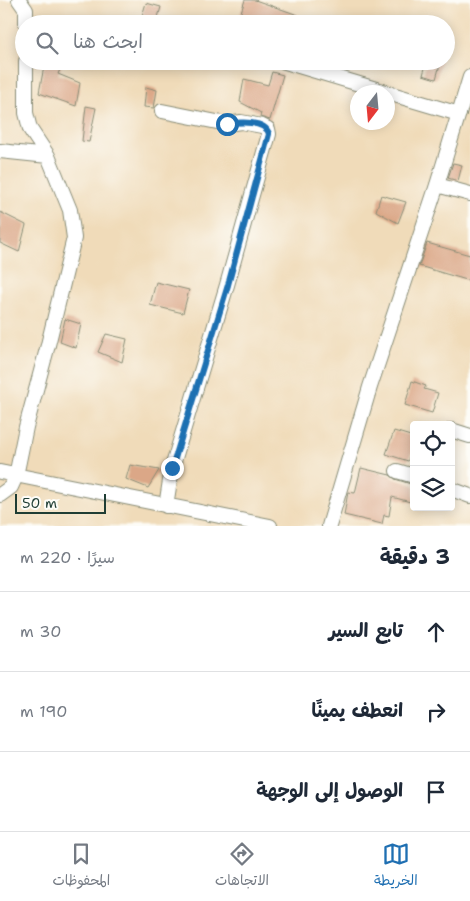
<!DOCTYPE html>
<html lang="ar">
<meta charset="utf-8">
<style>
:root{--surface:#fff;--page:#f6f6f7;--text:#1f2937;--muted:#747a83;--line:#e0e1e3;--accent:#1f6fb2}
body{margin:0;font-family:"Shantell Sans","Playpen Sans Arabic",sans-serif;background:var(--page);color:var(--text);direction:rtl}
.controls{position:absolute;right:15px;bottom:15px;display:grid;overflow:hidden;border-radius:5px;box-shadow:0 2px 12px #0003}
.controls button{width:45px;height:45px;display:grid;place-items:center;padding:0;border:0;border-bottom:1px solid var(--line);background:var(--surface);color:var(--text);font:25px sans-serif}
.compass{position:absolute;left:350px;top:85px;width:45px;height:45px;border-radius:50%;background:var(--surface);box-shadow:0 2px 12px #0003;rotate:196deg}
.scale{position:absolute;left:15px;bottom:12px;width:91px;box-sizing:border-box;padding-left:5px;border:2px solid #1f3d34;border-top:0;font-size:14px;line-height:18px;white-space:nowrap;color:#1f3d34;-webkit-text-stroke:4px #fdfcf7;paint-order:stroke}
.stop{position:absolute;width:15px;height:15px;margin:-11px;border:4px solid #1f6fb2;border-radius:50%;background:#fff}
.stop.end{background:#1f6fb2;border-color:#fff;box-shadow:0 1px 5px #0008}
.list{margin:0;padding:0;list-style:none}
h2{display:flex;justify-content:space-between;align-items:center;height:65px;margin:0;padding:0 20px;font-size:21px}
h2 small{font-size:16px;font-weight:400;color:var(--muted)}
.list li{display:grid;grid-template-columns:32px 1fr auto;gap:15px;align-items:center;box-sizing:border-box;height:80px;padding:0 20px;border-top:1px solid var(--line)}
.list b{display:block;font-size:19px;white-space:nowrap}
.list em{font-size:16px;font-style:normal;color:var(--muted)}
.icon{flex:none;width:28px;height:28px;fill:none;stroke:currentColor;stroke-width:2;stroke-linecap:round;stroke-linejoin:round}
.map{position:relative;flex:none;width:470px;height:526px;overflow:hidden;direction:ltr}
.search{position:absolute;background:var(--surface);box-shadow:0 2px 12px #0003;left:15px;right:15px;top:15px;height:55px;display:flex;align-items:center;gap:12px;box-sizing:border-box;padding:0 18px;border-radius:28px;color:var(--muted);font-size:19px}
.sheet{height:305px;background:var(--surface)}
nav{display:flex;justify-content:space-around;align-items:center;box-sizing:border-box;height:70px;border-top:1px solid var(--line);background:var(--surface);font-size:14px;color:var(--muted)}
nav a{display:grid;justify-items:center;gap:2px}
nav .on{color:var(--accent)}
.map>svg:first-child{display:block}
.building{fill:#dba787}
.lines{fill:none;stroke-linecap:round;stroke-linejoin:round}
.minor-casing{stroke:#888c76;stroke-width:16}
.minor{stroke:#fff;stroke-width:14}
.route{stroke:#1f6fb2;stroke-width:6}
</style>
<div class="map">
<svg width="470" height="526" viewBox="0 0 470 526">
<rect width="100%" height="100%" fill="#fdfcf7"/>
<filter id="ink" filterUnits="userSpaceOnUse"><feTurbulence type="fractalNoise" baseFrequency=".02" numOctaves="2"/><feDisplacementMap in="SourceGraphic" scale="10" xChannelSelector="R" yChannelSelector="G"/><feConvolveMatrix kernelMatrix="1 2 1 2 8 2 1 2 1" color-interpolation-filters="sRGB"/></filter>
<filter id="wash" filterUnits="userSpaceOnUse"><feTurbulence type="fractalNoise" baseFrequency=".0096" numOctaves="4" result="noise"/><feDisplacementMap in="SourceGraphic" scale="20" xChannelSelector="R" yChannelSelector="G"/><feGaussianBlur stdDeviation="1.12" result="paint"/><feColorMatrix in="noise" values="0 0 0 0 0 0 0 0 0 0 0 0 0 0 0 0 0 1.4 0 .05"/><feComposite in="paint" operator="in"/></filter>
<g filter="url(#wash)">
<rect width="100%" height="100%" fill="#f0dbb9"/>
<g id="blocks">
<path class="building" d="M245,0H255L298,15L295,24H237Z
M146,3L161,7L157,21L142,16Z
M45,61H64L58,74L80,83L76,106L39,93Z
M427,61H441L436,79L423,75Z
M272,72L283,75L270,120L260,117L261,113L240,102L244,79L268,85Z
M146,87L157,90L154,108L144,107Z
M86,106L96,108L89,142L82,141Z
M453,163L462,165L458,181L448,178Z
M381,195L406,202L398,223L376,211Z
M0,212L26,225L19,252L0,243Z
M427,243L470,255V281L419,266Z
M156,282L189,290L183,313L150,305Z
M65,319L81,324L76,348L60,342Z
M106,334L127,339L122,362L98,352Z
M412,381L426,386L424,389L438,393L432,413L405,405Z
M394,431L414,437V454L411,453L408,461L386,454Z
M130,465L159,470L148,488L126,479Z
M361,468L390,475L395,479L414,485V503L392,497L389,516L384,515L382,524L344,515L348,492L355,493Z"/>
</g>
</g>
<g filter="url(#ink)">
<use href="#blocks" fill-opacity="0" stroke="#888c76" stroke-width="1"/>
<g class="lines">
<defs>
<path id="minor" d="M19,0L26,10V24
M282,61L386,92
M388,93L459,114
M162,111L227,124L241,122L262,126L268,129L269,134L227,285L172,468L166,506
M0,151L48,156
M437,185L470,194
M451,430L470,436
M397,471L414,476
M0,472L270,526
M451,489L470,496
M0,495L11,487L16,476L26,427L48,345L74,238L70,210L48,156L30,129L26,113V61
M329,526L370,387L437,185L470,77"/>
</defs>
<use href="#minor" class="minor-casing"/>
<use href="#minor" class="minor"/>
</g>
</g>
<g class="lines" filter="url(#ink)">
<path class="route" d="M172,468L228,285L269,134C265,120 239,122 227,124"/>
</g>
</svg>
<div class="controls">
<button><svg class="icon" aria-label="locate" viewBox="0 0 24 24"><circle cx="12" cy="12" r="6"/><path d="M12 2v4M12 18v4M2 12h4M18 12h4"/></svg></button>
<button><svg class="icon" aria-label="layers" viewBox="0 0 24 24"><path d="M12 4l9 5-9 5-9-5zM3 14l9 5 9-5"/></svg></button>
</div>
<svg class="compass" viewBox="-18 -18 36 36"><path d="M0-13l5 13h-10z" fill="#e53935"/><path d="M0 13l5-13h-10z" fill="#747a83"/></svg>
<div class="scale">50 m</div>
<div class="stop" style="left:227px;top:124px"></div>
<div class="stop end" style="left:172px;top:468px"></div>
<div class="search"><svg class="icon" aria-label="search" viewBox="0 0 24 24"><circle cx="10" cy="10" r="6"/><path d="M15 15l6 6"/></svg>ابحث هنا</div>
</div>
<section class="sheet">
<h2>3 دقيقة<small>سيرًا · 220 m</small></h2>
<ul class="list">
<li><svg class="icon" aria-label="ahead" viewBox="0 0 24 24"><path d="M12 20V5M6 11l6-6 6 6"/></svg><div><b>تابع السير</b></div><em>30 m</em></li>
<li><svg class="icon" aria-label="right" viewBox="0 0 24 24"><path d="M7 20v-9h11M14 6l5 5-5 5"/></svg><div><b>انعطف يمينًا</b></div><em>190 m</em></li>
<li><svg class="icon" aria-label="arrive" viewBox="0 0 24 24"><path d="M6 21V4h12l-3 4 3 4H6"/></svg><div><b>الوصول إلى الوجهة</b></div></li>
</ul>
</section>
<nav>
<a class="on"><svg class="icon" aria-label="map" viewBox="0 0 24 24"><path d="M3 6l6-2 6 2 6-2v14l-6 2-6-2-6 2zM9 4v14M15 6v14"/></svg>الخريطة</a>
<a><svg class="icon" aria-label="directions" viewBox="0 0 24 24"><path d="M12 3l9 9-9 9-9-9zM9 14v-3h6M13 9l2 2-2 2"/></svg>الاتجاهات</a>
<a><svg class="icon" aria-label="saved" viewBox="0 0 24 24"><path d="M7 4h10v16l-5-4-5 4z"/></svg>المحفوظات</a>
</nav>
